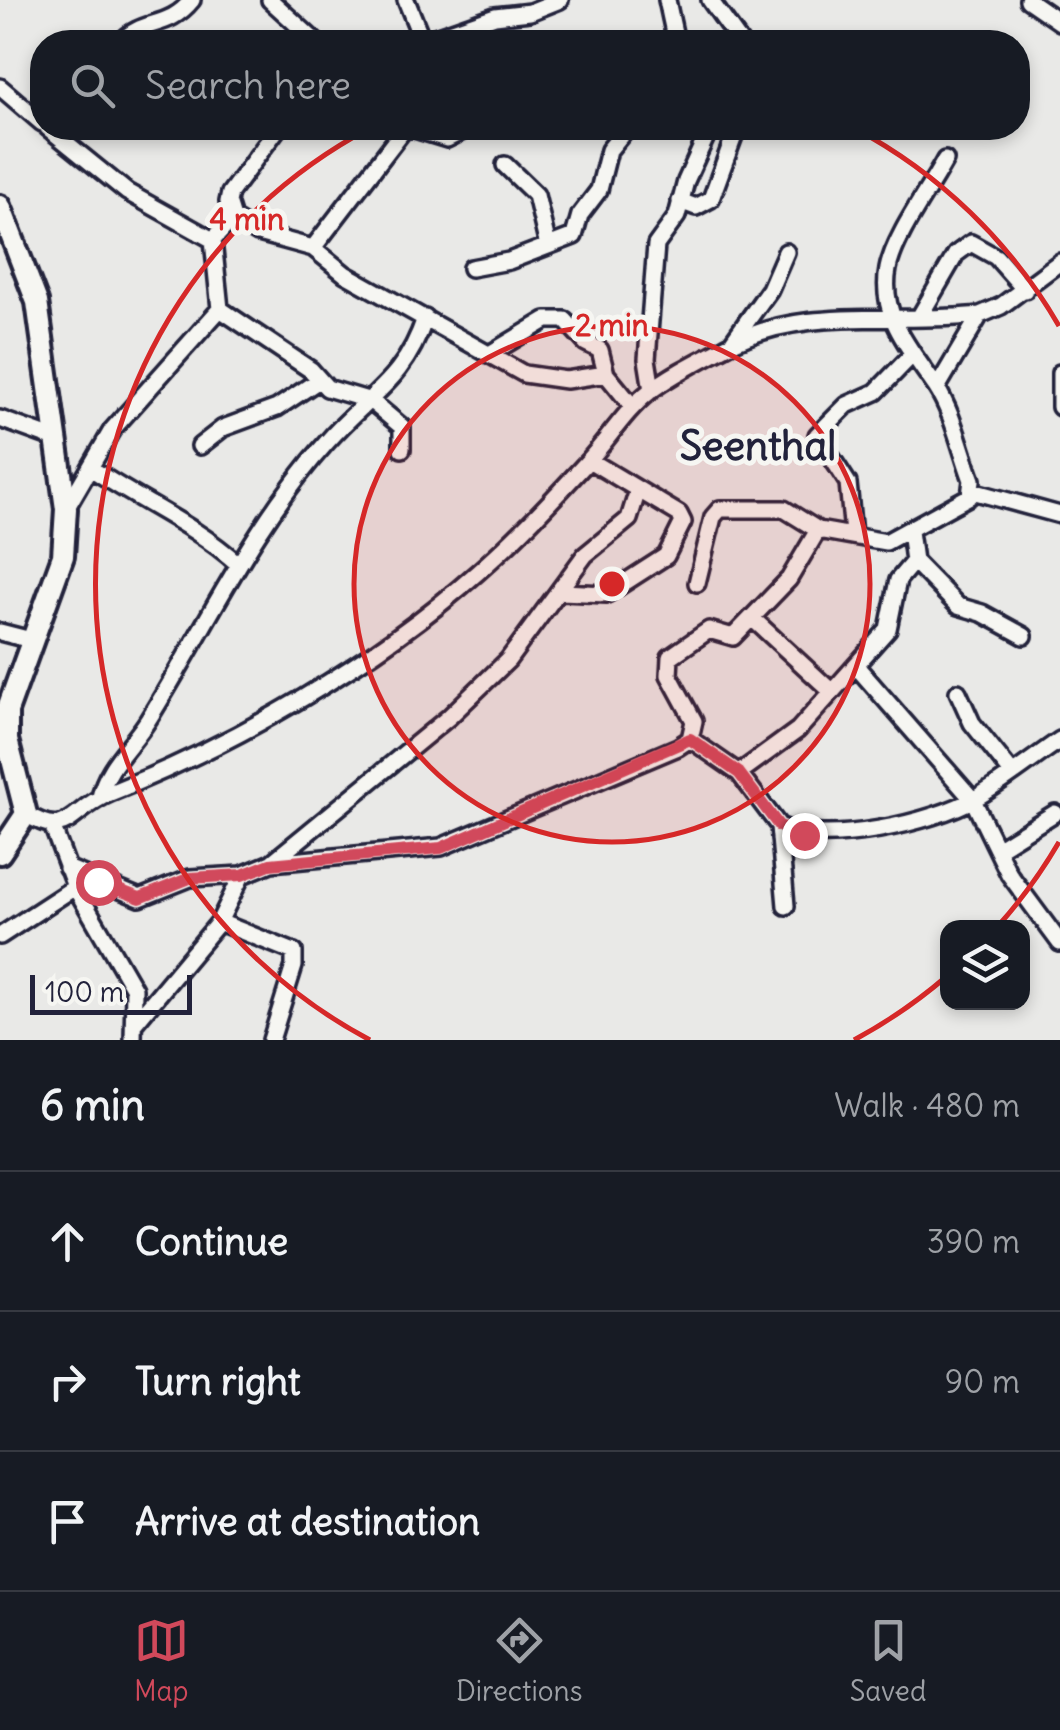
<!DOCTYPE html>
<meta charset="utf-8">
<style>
:root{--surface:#171b24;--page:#242831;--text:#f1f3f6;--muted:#9ea1a6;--line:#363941;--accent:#d1495b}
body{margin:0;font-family:Delius,sans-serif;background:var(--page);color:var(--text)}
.controls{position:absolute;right:30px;bottom:30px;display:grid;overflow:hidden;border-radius:20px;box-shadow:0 5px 15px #0003}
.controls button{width:90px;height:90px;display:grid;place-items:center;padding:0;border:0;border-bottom:2px solid var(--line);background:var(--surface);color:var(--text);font:50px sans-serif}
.scale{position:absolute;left:30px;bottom:25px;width:162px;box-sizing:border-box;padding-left:10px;border:5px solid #22223b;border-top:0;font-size:28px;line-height:35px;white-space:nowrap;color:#22223b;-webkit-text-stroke:8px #f6f6f2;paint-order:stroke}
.stop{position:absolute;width:30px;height:30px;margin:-22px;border:8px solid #d1495b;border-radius:50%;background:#fff}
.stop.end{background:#d1495b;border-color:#fff;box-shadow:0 2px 10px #0008}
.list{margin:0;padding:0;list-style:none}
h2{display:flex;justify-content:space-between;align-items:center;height:130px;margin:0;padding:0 40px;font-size:42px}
h2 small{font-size:32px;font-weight:400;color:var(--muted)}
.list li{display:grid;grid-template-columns:65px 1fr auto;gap:30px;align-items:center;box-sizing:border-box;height:140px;padding:0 40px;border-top:2px solid var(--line)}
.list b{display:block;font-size:38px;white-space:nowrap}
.list em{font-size:32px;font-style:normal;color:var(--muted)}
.icon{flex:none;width:55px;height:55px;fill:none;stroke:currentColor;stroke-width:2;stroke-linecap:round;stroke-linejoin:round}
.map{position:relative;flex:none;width:1060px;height:1040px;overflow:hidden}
.search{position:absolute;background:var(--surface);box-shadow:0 5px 15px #0003;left:30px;right:30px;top:30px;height:110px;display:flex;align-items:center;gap:25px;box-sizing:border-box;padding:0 35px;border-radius:40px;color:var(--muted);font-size:38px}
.sheet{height:550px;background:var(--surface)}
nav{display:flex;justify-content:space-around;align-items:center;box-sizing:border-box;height:140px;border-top:2px solid var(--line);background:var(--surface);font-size:28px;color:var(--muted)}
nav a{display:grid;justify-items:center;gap:5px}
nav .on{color:var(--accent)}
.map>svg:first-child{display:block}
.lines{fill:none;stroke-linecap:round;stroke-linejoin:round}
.minor-casing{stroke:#22223b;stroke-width:22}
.major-casing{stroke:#22223b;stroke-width:28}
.minor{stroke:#f6f6f2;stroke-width:15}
.major{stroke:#f6f6f2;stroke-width:20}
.route{stroke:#d1495b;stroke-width:12}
.ring{fill:none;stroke:#d62828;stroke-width:5}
.labels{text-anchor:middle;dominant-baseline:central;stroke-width:10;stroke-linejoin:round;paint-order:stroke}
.quarter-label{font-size:40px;font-weight:bold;fill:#22223b;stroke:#f6f6f2}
.centre{fill:#d62828;stroke:#f6f6f2;stroke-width:5}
.ring-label{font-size:30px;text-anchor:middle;font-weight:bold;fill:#d62828;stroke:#f6f6f2;stroke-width:10;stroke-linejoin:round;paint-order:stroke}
</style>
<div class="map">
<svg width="1060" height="1040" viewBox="0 0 1060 1040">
<rect width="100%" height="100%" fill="#e9e9e7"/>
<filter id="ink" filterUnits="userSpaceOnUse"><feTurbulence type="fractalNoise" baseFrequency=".01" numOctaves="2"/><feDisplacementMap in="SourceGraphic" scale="20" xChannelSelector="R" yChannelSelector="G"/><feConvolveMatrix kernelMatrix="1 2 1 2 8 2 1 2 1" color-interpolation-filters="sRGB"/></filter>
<g filter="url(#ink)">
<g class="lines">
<defs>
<path id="minor" d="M270,0L316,42
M406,0L423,42
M667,0L676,42
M710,0L740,42
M1028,0L1060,22
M121,42C143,18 168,30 192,0
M421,42L495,16L530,12L560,0
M0,87L42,123
M48,128L127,192L213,240
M411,128L447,139L469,128
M505,165L536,195L548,246
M680,201L696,207L711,199L737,128
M233,218L228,202L230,193L278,128
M313,248L405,128
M471,268L509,261L574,236L580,215L599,190L609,150L627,128
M220,309L311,370L327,388L371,401L402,427V449
M920,316L956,254L971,243L996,257L1025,290
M733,341L770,289L786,252
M493,352L546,320H565L586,343L600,350L606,374L633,407
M1060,373V407
M937,388L980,315
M652,390L647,359L656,245L677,216L686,181L710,128
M0,419L58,440
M200,446L223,428L277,408L319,380
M92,469C141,502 195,525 238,564
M972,491L1060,515
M66,509L112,430L220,309L213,240L233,218L258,233L313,248L345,274L524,374L566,380L606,374
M853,534L848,483L817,435L847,405L876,392L910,357
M914,561L958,606L982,613L1024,636
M697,583L713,517L720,509H784L818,530
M561,592L607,594L666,556L683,522L679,514L589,460
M752,618L831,691
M0,632L31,640
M856,666L973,800L1009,874L1060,943
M958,692L972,723L1012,773
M690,739L739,773L779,826C826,847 932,823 976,798C1005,781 1032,759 1060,740
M739,773L798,730L888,629L898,580L914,561L910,531
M100,797C107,765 131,747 148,720C206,627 253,524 327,442C368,395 404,382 425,318
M26,814C70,841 69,810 110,793C235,744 377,662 478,572C517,538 554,498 589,460C609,438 626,410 649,392C672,374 701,360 727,346C805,304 896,325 980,315L1001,306L1060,262
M779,826L786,906
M53,828L75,887L134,989L133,1040
M997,849L1055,813
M271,863L441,847L678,747L690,739L694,721L669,675L670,657L709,630L733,637L789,579L818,530L886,542L970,496L972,480C961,451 953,413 936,387C912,351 879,317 888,269C894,237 929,190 945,160
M67,868L140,898L190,878L242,875L271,863L449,717L508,660L585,555L629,519L638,490
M219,922L294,952V966L271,1040
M0,936L75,887
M134,1024L219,922L242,875"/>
<path id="major" d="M0,206L37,302L66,509L63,556L7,711V740L26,814L0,853"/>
</defs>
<use href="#minor" class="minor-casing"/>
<use href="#major" class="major-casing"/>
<use href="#minor" class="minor"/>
<use href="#major" class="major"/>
</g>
</g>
<g class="lines" filter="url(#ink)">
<path class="route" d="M98,882L140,898L190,878L242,875L270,864L441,848L690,739L739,773L779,826L804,835"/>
</g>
<circle cx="612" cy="584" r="258" fill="#d62828" fill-opacity=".12"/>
<g class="ring">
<circle cx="612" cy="584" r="258"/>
<path d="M1059 842A516 516 0 0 1 998 926M947 976A516 516 0 0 1 854 1040M370 1040A516 516 0 0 1 370 128M854 128A516 516 0 0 1 1059 326"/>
</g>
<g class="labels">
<g class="quarter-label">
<text x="758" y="446">Seenthal</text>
</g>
</g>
<circle cx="612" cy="584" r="15" class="centre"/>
<g class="ring-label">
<text x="247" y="230">4 min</text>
<text x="612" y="336">2 min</text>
</g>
</svg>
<div class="controls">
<button><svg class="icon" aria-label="layers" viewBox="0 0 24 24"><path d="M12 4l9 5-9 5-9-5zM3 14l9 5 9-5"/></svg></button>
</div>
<div class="scale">100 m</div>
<div class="stop" style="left:98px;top:882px"></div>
<div class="stop end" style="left:804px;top:835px"></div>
<div class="search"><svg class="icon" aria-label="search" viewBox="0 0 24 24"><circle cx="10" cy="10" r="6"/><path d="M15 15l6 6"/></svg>Search here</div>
</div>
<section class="sheet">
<h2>6 min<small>Walk · 480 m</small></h2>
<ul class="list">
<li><svg class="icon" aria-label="ahead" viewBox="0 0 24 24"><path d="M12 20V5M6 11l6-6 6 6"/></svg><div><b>Continue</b></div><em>390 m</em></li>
<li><svg class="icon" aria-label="right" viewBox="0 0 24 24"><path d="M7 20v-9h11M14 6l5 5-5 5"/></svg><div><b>Turn right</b></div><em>90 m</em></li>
<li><svg class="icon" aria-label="arrive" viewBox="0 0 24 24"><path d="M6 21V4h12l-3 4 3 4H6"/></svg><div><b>Arrive at destination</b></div></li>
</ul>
</section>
<nav>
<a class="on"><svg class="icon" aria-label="map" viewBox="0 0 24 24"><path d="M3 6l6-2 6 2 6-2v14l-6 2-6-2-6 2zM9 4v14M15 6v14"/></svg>Map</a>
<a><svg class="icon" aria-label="directions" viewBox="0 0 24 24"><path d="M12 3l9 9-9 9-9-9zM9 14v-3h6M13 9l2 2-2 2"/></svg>Directions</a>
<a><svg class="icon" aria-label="saved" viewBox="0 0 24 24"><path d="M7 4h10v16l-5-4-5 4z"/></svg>Saved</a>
</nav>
